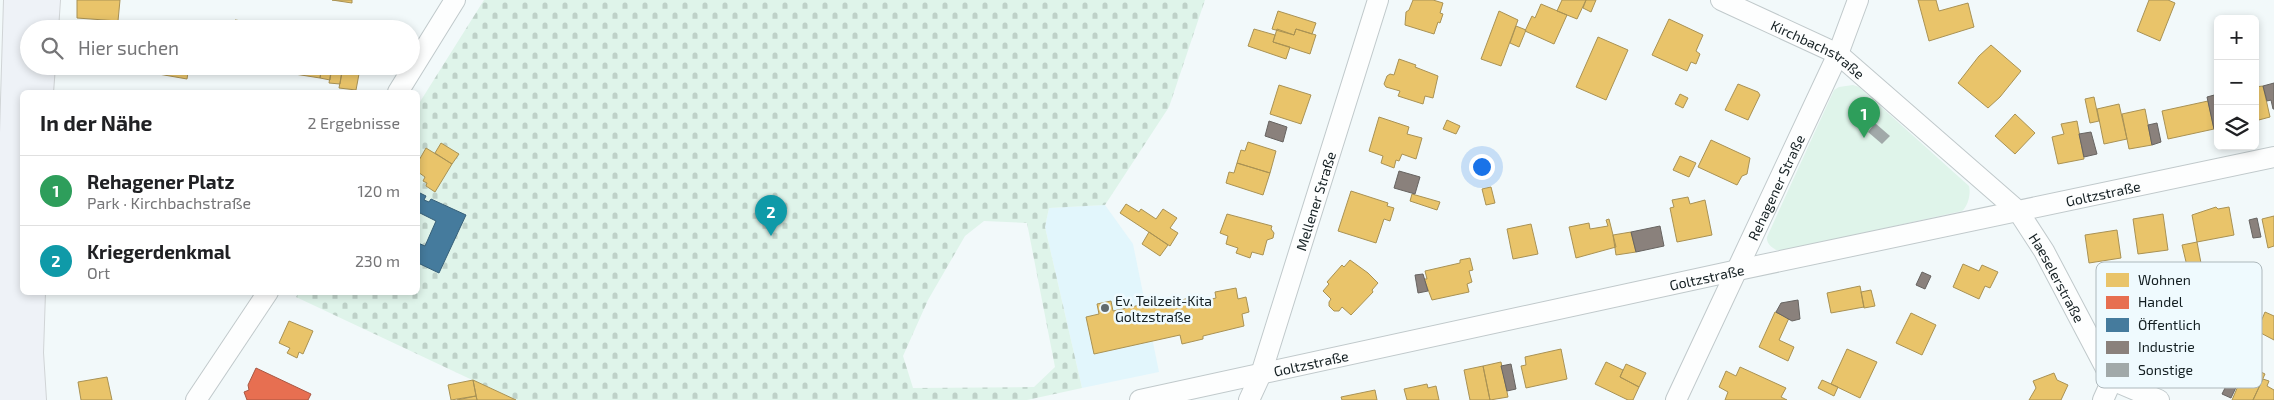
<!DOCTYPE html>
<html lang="de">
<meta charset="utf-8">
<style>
:root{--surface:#fff;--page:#f6f6f6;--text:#202124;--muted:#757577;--line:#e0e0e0;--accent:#0b8043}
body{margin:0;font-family:"Exo 2",sans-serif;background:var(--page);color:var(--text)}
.controls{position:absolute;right:15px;top:15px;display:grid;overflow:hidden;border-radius:8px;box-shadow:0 2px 8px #0003}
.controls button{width:45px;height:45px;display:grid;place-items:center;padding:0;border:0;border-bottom:1px solid var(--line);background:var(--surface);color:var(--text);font:25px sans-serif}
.you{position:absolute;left:1481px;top:166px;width:18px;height:18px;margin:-12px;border:4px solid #fff;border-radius:50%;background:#1a73e8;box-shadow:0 0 0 8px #1a73e833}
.badge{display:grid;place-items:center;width:32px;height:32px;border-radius:50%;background:var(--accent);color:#fff;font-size:16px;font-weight:700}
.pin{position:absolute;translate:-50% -41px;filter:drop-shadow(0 1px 2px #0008)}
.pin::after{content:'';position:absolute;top:26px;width:18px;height:15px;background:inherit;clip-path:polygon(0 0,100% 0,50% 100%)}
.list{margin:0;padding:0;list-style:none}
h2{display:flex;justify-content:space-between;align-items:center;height:65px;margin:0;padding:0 20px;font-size:21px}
h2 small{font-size:16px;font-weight:400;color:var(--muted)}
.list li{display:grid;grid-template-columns:32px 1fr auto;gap:15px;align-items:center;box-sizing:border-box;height:70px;padding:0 20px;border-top:1px solid var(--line)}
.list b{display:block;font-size:19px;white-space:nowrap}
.list p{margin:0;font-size:16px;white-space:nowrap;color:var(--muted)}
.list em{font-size:16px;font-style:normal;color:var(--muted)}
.icon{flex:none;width:28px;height:28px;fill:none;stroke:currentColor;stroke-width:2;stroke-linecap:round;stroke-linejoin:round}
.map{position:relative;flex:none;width:2274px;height:400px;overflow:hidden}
.search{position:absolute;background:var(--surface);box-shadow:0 2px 8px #0003;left:20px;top:20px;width:400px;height:55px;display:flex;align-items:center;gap:12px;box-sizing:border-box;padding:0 18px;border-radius:28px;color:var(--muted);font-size:19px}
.panel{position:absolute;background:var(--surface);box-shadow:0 2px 8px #0003;left:20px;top:90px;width:400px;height:205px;border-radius:8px}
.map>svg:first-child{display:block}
.built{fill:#e2f6fc}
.cemetery{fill:url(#cemetery-stones);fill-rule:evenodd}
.green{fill:#dff4ea}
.homes{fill:#e9c46a;stroke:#a99254}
.shops{fill:#e76f51;stroke:#a85743}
.public{fill:#457b9d;stroke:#365f78}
.industry{fill:#8a817c;stroke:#676461}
.building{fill:#a1a9a9}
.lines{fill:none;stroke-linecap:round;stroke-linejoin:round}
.minor-casing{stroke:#c0c9cb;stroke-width:22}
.primary-casing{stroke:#d0d4d6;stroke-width:30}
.minor{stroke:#fdfefe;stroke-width:20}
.primary{stroke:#eef2f7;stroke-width:28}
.poi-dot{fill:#626b6e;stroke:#effafe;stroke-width:2}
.labels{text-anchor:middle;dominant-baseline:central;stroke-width:5;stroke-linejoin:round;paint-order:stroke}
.street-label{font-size:14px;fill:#141f22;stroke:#effafe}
.poi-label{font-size:14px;fill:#141f22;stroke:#effafe;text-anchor:start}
.key{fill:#effafe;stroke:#adb8bc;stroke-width:1}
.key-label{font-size:14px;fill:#141f22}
</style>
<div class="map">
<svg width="2274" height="400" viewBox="0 0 2274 400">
<defs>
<pattern id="cemetery-stones" width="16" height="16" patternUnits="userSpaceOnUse" patternTransform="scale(1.25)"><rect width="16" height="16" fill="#dff4ea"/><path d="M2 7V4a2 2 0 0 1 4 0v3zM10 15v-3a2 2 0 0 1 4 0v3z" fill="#bed1c8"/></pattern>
</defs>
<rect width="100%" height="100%" fill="#f2f9fa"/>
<path class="built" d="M1105,205L1133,244L1159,372L1082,388L1045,227L1049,208Z"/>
<path class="cemetery" d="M484,0H1205L1169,107L1105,205L1049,208L1045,227L1082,388L1027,400H515L296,297L299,292H418V105ZM984,221L1027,223L1055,367L1034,387L913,388L903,356L928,300L965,236Z"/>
<path class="green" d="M1853,85L1859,87L1969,186C1971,194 1968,206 1962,211L1781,251C1773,250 1766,244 1767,237L1834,90L1839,87Z"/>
<path class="homes" d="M77,0H120L118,21L77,18Z
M332,0H352V3Z
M1413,0H1433L1443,3L1440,13L1443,14L1440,23L1438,22L1434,34L1405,25L1406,12L1409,10Z
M1562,0H1586L1577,19L1557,11Z
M1586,0H1596L1591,12L1583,8Z
M1918,0H1936L1939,11L1968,3L1974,27L1929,41Z
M2149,0H2168L2175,3L2160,41L2137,31Z
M1541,4L1567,15L1554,44L1525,31L1532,16L1535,18Z
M1278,11L1316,23L1312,34L1296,29L1294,35L1272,29Z
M1499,11L1518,20L1501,66L1481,59Z
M1669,19L1703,35L1696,51L1700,54L1696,64L1691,62L1687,71L1652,55Z
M235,20L256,23V28L263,29H234Z
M162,25L182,29H161Z
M1516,26L1526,30L1519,47L1510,43Z
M1254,29L1275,35L1273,42L1290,47L1286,59L1248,46Z
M1277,29L1294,35L1296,29L1316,35L1310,54L1273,42Z
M1598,37L1628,50L1606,100L1576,87Z
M1991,45L2021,71L2000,97L1988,108L1958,83L1979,56Z
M1399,59L1416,65L1415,67L1438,76L1433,98L1425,96L1423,104L1398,96L1400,91L1386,87L1384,84L1387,76L1390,74L1394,75Z
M148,66H189L187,79L147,72Z
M283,66H322L320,78L282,72Z
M322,66H332L330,80L320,78Z
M332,66H343L340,84L329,83Z
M343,66H372L364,67L363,74H359L356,90L339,88Z
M1738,84L1758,92L1760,95L1748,120L1725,110Z
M1279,85L1311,95L1301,124L1270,114Z
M2263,86L2270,117L2255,121V87Z
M1680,94L1688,98L1683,108L1675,104Z
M2094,97L2099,121L2090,123L2085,99Z
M2208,101L2214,129L2168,139L2162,111Z
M2119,104L2127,139L2104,144L2097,109Z
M2145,109L2152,145L2129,149L2122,114Z
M2015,114L2035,133L2015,154L1995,136Z
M1379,117L1409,127L1407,134L1422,138L1416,159L1402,154L1399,161L1396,160L1394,168L1381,163L1383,156L1369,151Z
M1447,120L1460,126L1456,134L1443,129Z
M2077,121L2084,159L2058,164L2052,137L2064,134L2061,124Z
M1711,140L1750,158L1747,174L1742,176L1737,185L1698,167Z
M1248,142L1276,151L1270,173L1237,163L1241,150L1245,151Z
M441,143L459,154L452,164L435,153Z
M426,148L452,164L435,192L426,186L427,183L423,181L425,177L418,172V162Z
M1680,156L1696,163L1689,177L1673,170Z
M1237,163L1270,173L1263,195L1226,183L1229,172L1234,173Z
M1491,187L1495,203L1486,205L1482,189Z
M1351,191L1388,203L1387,206L1394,208L1390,221L1384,219L1376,243L1338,231Z
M1412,194L1440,202L1437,210L1410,201Z
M1688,197L1690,204L1705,200L1712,235L1677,242L1670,208L1674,207L1672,200Z
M1126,204L1139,212L1141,209L1156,219L1163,209L1177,218L1170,228L1178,233L1170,246L1120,213Z
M2216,207L2218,209L2229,207L2234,235L2197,242L2192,215Z
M1227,214L1272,226L1271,229L1274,233L1273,238L1267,240L1263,255L1252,252L1250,258L1236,253L1238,248L1226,244L1228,236L1220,233Z
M2163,214L2168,250L2138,254L2133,219Z
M2274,216V246L2268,248L2262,219Z
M1609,219L1616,247L1576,258L1569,227L1589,223L1590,229L1608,226L1606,220Z
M1531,224L1538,254L1513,259L1507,229Z
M2117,230L2121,258L2089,263L2085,235Z
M1149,232L1168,245L1160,256L1142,244Z
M1631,232L1636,252L1616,255L1613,235Z
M2197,242L2201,263L2187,266L2182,245Z
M1470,258L1473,270L1469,271L1472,282L1467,284L1469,292L1432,300L1424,279H1427L1425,271L1460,263V260Z
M1350,260L1368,273L1378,283L1372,290L1373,292L1351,315L1342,307L1339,311H1334L1329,306V302L1331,299L1323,291L1329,284L1327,282L1342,265L1344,267Z
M1963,264L1979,271L1982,265L1998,272L1990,288L1985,286L1979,299L1953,287Z
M1860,286L1864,307L1831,313L1827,293Z
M1236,288L1238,299L1246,297L1249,312L1242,314L1244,326L1203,336V339L1182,344L1180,335L1094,354L1086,317L1099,314L1097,304L1111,301L1113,311L1172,298L1173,302L1194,297L1195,303L1216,298L1215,292Z
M1871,290L1875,306L1864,308L1861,292Z
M1775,312L1789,318L1779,340L1794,347L1788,361L1759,347Z
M2265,312L2274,316V340L2257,331Z
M1911,313L1936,325L1922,355L1896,343Z
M289,321L313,331L303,354L299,352L297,358L287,353L290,348L279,343Z
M1561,349L1567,379L1526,388L1521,366L1526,365L1525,357Z
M1847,349L1877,362L1860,398L1831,384Z
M1501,362L1508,397L1490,400L1483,366Z
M1606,362L1623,370L1620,377L1639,387L1633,400H1628L1595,384Z
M1626,364L1646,373L1639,387L1620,377Z
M2247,365L2265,374L2253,400H2232Z
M1483,366L1490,400H1470L1464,370Z
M1740,367L1786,388L1781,397L1787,400H1725L1728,392L1719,387L1726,371L1736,376Z
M2054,373L2057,380L2068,385L2061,400H2029L2036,388L2033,381Z
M107,377L112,400H81L78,382Z
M2263,379L2269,381L2267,386L2274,390V400H2253Z
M473,380L476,396L451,400L448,385Z
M473,380L516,400H477Z
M1822,380L1838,387L1834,396L1818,388Z
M1427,384L1428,388L1436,386L1439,400H1407L1404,389Z
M1375,390L1377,400H1342L1341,397Z
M476,396L477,400H457Z"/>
<path class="shops" d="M256,368L311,394L308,400H247L244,392L249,390L248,385Z"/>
<path class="public" d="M418,192L426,196L424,200L429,202L431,199L466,215L439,273L418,263V243L425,246L436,221L418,212Z"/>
<path class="industry" d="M2274,83V109H2273L2271,100L2267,101L2263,86Z
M2218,94V128L2214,129L2207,97Z
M1269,121L1287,127L1283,142L1265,136Z
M2157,123L2161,142L2152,145L2148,125Z
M2091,132L2097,154L2084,157L2079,134Z
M1399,171L1420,177L1415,194L1394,188Z
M2257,218L2261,237L2253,238L2249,220Z
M1660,226L1664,246L1636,252L1631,232Z
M1922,272L1931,276L1925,289L1916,285Z
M1423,274L1428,291L1418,293L1415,275Z
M1798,300L1800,319L1792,321L1776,312L1781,303Z
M1511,364L1516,389L1507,391L1501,366Z
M2231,376L2240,379L2231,398L2222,394Z"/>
<path class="building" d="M1875,123L1890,136L1882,144L1868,132Z"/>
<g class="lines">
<defs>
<g id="minor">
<path id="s1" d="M1721,0L1838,54L2018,211L2044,251L2112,380L2159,400"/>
<path d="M398,92L455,0"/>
<path d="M196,400L268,292"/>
<path id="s2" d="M1140,400L1738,270L2274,157"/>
<path id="s3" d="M1249,400L1261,374L1378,0"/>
<path id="s4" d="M1676,400L1838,54L1858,0"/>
<path d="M2103,400L2112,380"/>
</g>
<path id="primary" d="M44,29L46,0
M39,92L41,66
M31,292L29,353L32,400
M6,400L18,0"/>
</defs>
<use href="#minor" class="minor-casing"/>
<use href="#primary" class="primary-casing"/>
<use href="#minor" class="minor"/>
<use href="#primary" class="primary"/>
</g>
<circle class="poi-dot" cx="1105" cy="308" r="5"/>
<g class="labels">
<g class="street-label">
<text stroke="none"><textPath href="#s1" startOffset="109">Kirchbachstraße</textPath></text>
<text stroke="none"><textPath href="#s4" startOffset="235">Rehagener Straße</textPath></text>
<text stroke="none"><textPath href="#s2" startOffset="985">Goltzstraße</textPath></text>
<text stroke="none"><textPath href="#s3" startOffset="210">Mellener Straße</textPath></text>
<text stroke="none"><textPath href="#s2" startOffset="580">Goltzstraße</textPath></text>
<text stroke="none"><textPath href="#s1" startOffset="445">Haeselerstraße</textPath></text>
<text stroke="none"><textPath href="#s2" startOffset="175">Goltzstraße</textPath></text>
</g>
<g class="poi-label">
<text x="1115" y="300">Ev. Teilzeit-Kita<tspan x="1115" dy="16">Goltzstraße</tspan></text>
</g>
</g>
<rect x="2096" y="262" width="166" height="126" rx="8" class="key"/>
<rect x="2106" y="273" width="23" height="14" fill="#e9c46a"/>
<rect x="2106" y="296" width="23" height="13" fill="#e76f51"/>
<rect x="2106" y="318" width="23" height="14" fill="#457b9d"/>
<rect x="2106" y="341" width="23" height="13" fill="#8a817c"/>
<rect x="2106" y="363" width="23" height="14" fill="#a1a9a9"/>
<g class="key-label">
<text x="2138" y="285">Wohnen</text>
<text x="2138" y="307">Handel</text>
<text x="2138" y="330">Öffentlich</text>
<text x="2138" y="352">Industrie</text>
<text x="2138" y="375">Sonstige</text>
</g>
</svg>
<div class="controls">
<button>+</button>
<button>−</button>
<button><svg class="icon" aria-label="layers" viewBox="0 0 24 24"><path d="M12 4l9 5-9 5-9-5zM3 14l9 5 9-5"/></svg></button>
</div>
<div class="you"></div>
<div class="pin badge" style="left:1864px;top:138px;background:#2e9e5b">1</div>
<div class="pin badge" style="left:771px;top:236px;background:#0f9aa8">2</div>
<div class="search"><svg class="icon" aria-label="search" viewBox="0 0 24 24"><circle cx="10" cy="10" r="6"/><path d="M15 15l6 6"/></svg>Hier suchen</div>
<section class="panel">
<h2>In der Nähe<small>2 Ergebnisse</small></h2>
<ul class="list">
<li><span class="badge" style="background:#2e9e5b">1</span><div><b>Rehagener Platz</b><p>Park · Kirchbachstraße</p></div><em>120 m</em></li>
<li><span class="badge" style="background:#0f9aa8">2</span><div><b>Kriegerdenkmal</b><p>Ort</p></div><em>230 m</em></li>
</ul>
</section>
</div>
